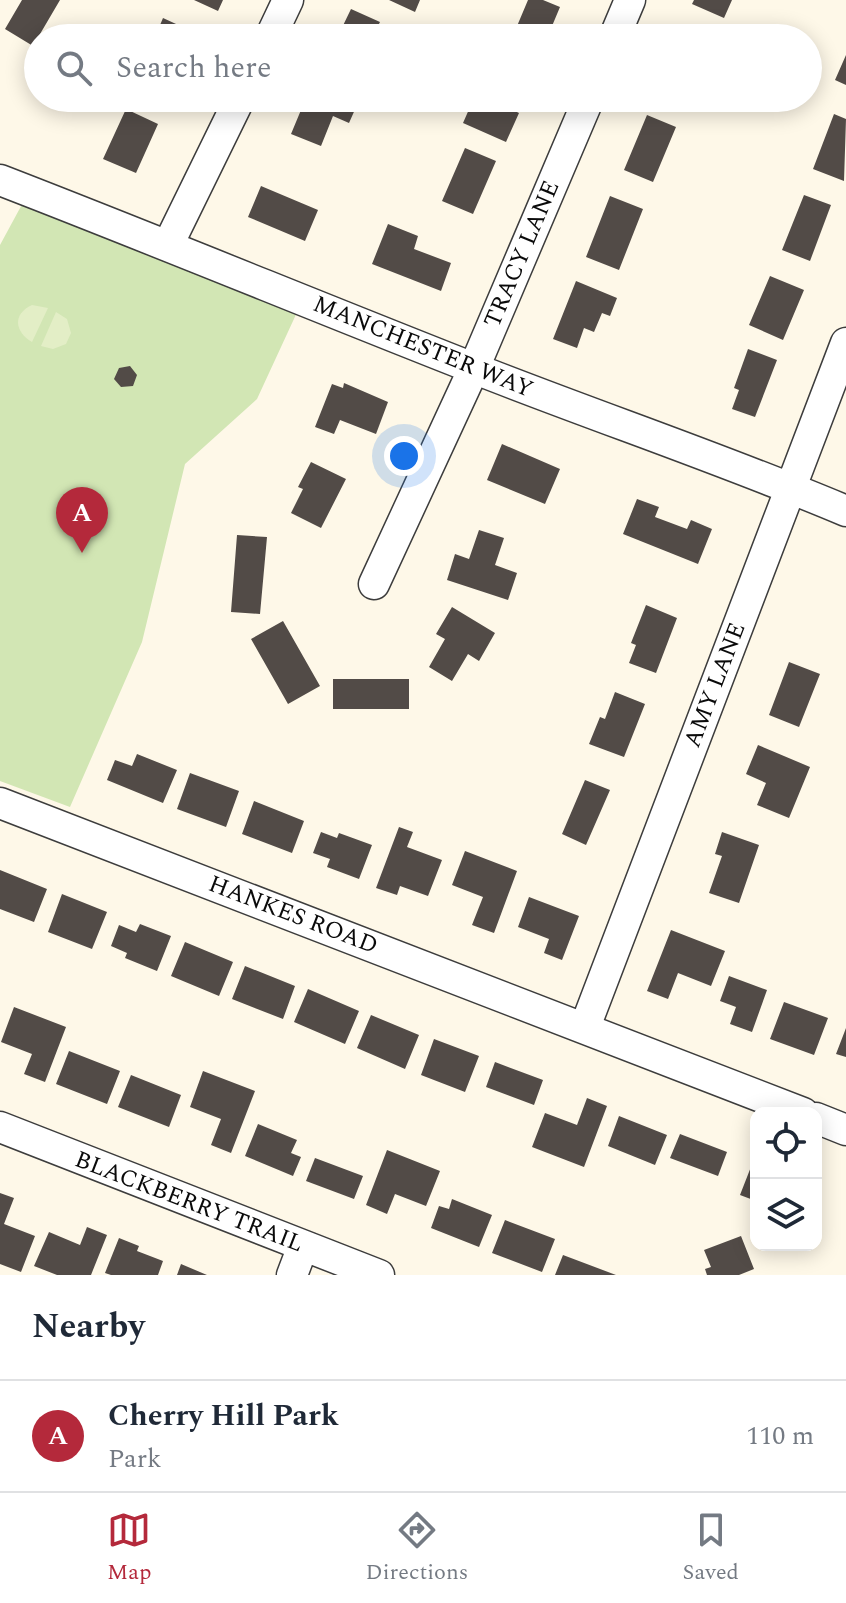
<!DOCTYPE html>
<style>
:root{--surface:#fff;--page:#f2f2f3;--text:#1f2937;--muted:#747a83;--line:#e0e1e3;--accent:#b4293b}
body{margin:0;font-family:Spectral,serif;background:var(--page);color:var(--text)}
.controls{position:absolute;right:24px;bottom:24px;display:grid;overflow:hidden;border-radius:16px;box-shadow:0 4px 20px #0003}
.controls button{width:72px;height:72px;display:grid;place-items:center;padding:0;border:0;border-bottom:2px solid var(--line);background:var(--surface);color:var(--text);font:40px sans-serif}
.you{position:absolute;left:404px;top:456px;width:28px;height:28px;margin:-20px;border:6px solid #fff;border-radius:50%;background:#1a73e8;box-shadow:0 0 0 12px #1a73e833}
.badge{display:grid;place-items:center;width:52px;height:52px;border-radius:50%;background:var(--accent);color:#fff;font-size:26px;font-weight:700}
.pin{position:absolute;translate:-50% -66px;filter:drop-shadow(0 2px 4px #0008)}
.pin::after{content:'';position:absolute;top:42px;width:28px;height:24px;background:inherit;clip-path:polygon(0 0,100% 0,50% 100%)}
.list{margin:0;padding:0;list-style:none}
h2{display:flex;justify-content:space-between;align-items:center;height:104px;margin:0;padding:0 32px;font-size:34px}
h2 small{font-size:26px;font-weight:400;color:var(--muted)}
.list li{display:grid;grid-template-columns:52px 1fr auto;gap:24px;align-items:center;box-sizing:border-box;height:112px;padding:0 32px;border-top:2px solid var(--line)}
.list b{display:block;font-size:30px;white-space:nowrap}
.list p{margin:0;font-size:26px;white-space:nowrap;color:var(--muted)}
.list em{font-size:26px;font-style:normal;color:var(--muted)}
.icon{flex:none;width:44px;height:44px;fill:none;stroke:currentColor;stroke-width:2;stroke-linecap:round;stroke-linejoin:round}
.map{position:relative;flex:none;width:846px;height:1275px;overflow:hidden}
.search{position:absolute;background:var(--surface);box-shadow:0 4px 20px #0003;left:24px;right:24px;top:24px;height:88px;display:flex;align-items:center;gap:20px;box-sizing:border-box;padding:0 28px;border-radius:44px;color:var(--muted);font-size:30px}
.sheet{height:216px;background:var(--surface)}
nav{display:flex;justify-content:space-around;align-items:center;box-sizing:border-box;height:112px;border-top:2px solid var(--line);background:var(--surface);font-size:22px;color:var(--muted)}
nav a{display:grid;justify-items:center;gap:4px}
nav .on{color:var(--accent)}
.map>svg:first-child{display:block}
.green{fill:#d2e6b4}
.pitch{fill:#e3eec6}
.building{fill:#524b47}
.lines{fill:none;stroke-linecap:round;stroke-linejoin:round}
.minor-casing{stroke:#3d3d3d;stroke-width:33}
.minor{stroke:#fff;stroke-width:30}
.labels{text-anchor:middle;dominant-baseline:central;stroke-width:8;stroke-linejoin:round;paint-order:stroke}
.street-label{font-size:24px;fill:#0a0a0a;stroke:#fff}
</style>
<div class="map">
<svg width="846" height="1275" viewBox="0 0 846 1275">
<rect width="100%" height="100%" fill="#fef8e8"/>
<path class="green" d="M26,197L299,308L257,399L185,464L142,642L70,807L0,781V245Z"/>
<path class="pitch" d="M32,305L48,308L32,342C15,332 12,314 32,305Z
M56,312L67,319L71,333L66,344L53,349L41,346Z"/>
<path class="building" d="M22,0H60L33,46L5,29Z
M194,0H223L218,11Z
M389,0H420L415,12Z
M528,0H543L560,7L547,38H512Z
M694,0H732L724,18L692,4Z
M351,9L380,22L372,38H337Z
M163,18L200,35L199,38L155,37Z
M846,55V85L835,80Z
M306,98H341L357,105L349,123L333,116L321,146L291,134Z
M474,98H502L500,104L519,113L506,142L463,123Z
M126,109L158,124L136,173L103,159Z
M834,114L846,119L844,181L813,169Z
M647,115L676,127L653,182L624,170Z
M465,148L496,161L473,214L442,201Z
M261,186L318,210L305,241L248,217Z
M804,195L831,205L810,261L782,250Z
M610,196L643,209L619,270L586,257Z
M388,224L418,236L414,249L451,263L441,291L372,264Z
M770,276L804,290L783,340L749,325Z
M576,281L617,298L610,316L602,313L594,332L584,328L577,348L553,339Z
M748,349L777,360L755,417L732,409L739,390L734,388Z
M130,366L137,375L133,386L121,387L114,379L119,368Z
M344,383L388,402L376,434L340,420L334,434L315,427L332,384L343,388Z
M502,444L560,469L545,504L487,480Z
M311,462L346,479L321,528L291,513L303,489L298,487Z
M637,499L659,507L655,517L687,529L691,520L712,529L698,564L623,534Z
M479,530L504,538L495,565L517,573L508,600L447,580L455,554L469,559Z
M237,535L267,537L260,614L231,612Z
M646,605L677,618L656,673L629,663L636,645L631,643Z
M452,607L495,633L479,661L468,654L452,681L429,667L445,639L436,634Z
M283,621L320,686L288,704L251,639Z
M789,662L820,674L799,727L769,715Z
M333,679H409V709H333Z
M615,692L645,704L624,757L589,744L600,717L605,719Z
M758,745L810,767L789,818L757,805L766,783L746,774Z
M137,754L177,770L163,803L107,780L115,760L132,766Z
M190,773L239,791L226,827L177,809Z
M585,780L610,790L586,845L562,834Z
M254,801L304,821L292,853L242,834Z
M399,827L413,832L407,847L442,860L428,896L400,886L397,895L376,888Z
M321,832L337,838L339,833L372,845L359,879L327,867L330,859L313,853Z
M722,832L759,845L739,903L709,893L722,856L715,854Z
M465,851L517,871L494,933L472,925L483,897L452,885Z
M0,870L47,889L34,922L0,909Z
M62,894L107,912L92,949L48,932Z
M529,897L579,916L562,960L544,953L549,939L518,927Z
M140,924L171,936L157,971L125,958L127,953L111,946L119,925L136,932Z
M671,930L725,951L711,986L678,973L668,999L647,991Z
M185,942L233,962L219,996L171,976Z
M245,966L295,986L283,1019L232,999Z
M729,976L767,990L752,1032L730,1024L736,1007L720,1001Z
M308,989L359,1011L345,1044L294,1022Z
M784,1002L828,1018L814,1055L770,1039Z
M14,1007L66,1027L45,1082L24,1074L32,1054L1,1042Z
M371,1015L419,1035L405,1069L357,1048Z
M846,1028V1057L836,1054Z
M434,1039L479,1056L465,1092L421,1075Z
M69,1051L120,1071L107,1104L56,1084Z
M495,1062L543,1080L534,1105L486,1087Z
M203,1071L255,1091L231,1153L211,1145L221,1119L190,1107Z
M131,1075L181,1095L169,1127L118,1107Z
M587,1098L607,1106L584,1167L532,1147L545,1113L577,1125Z
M619,1116L667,1135L655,1165L608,1146Z
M258,1124L297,1140L291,1153L301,1157L293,1176L245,1156Z
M680,1134L727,1152L718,1176L670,1158Z
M387,1150L440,1171L426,1206L395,1194L387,1214L366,1205Z
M756,1154V1201L740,1195Z
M315,1158L363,1176L354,1199L306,1181Z
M0,1193L14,1198L4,1224L35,1236L21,1272L0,1264Z
M452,1199L492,1215L479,1247L431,1228L439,1206L449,1209Z
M505,1220L555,1239L542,1272L492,1253Z
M87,1227L107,1235L91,1275H57L34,1266L49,1232L80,1245Z
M741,1236L754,1269L739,1275H707L705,1269L711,1267L704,1250Z
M119,1238L139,1246L137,1251L163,1261L158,1275H111L105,1273Z
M563,1255L616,1275H555Z
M181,1264L207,1275H177Z"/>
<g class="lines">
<defs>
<path id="minor" d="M270,38L288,0
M614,38L630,0
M0,180C158,241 315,306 473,368C597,417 723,459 846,511
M168,245L240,98
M374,584L474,368L589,98
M0,803L803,1113
M585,1027L846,343
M816,1118L846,1130
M0,1127L379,1275
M292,1275L303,1246"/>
</defs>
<use href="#minor" class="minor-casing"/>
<use href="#minor" class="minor"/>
</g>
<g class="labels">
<g class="street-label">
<text transform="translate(522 254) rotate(-67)">TRACY LANE</text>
<text transform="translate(423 347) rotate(22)">MANCHESTER WAY</text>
<text transform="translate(715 685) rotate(-69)">AMY LANE</text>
<text transform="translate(293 915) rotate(21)">HANKES ROAD</text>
<text transform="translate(189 1202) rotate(21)">BLACKBERRY TRAIL</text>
</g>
</g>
</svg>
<div class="controls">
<button><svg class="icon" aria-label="locate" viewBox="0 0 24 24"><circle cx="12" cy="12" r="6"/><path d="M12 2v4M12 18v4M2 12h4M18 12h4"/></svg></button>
<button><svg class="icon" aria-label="layers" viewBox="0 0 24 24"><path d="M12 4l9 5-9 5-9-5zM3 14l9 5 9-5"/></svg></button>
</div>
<div class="you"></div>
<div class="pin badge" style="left:82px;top:553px">A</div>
<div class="search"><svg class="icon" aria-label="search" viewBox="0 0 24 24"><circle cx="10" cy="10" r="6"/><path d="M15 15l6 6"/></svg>Search here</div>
</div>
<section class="sheet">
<h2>Nearby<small></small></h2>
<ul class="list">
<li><span class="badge">A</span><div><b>Cherry Hill Park</b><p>Park</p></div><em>110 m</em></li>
</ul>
</section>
<nav>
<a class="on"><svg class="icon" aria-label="map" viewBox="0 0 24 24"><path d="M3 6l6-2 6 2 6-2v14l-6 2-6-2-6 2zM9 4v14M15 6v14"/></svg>Map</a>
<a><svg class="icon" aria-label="directions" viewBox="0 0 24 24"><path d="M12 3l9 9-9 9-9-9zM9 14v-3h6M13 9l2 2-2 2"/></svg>Directions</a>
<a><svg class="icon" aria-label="saved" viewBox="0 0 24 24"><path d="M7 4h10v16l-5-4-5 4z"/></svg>Saved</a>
</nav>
